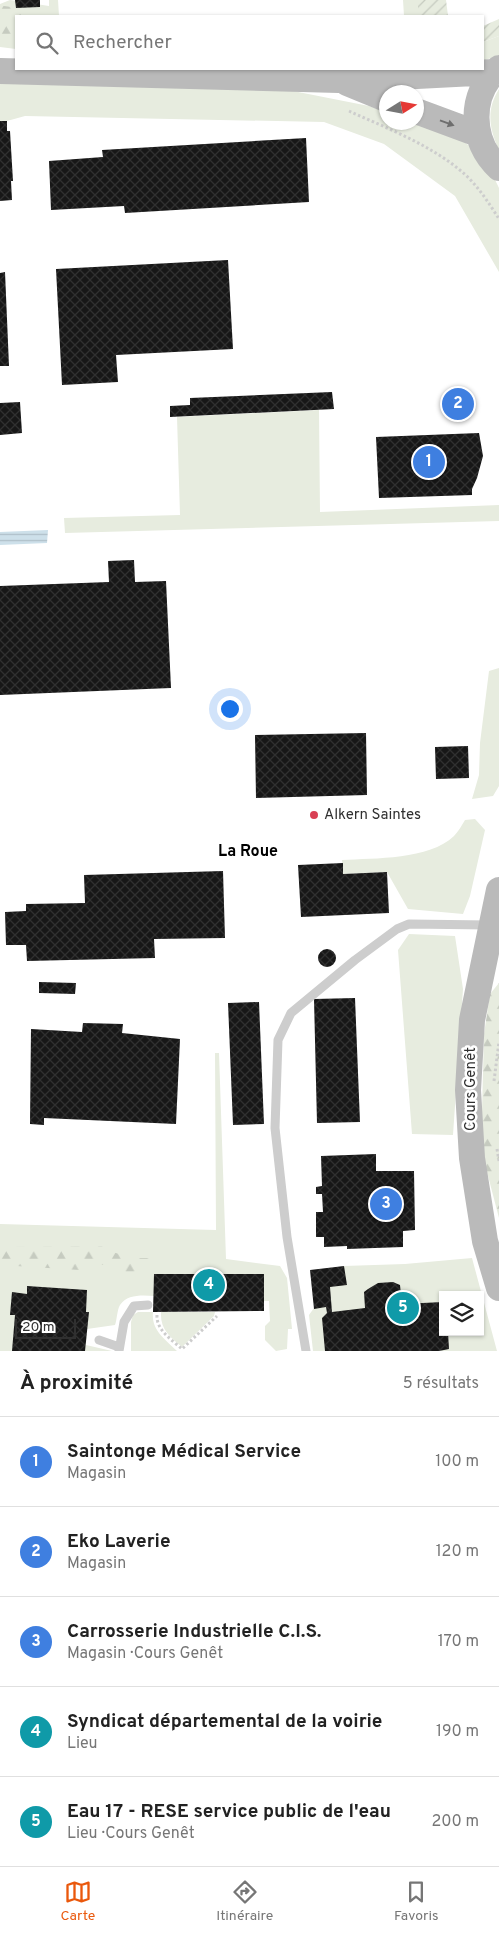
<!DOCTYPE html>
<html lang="fr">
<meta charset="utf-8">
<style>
:root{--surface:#fff;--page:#f2f2f2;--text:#222;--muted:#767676;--line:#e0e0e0;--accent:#ea580c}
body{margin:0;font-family:Overpass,sans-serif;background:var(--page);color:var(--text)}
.controls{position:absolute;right:15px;bottom:15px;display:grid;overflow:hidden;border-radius:0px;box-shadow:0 1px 4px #0004}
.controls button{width:45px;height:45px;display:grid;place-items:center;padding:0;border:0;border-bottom:1px solid var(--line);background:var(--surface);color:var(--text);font:25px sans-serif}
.compass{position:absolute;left:379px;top:85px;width:45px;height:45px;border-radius:50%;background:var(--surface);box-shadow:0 1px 4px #0004;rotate:79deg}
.scale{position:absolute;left:15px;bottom:12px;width:61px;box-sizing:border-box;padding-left:5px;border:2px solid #303030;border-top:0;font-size:14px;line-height:18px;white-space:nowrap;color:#303030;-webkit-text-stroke:4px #fff;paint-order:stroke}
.you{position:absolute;left:229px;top:708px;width:18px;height:18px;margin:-12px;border:4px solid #fff;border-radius:50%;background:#1a73e8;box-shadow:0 0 0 8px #1a73e833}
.badge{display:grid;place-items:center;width:32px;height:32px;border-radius:50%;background:var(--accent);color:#fff;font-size:16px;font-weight:700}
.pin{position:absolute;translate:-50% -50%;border:2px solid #fff;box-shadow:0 1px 5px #0006}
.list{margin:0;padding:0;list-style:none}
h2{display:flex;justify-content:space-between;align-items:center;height:65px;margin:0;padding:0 20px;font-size:21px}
h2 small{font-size:16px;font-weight:400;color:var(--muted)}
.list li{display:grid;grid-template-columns:32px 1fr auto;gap:15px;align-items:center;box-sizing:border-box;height:90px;padding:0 20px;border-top:1px solid var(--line)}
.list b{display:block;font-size:19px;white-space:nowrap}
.list p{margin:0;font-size:16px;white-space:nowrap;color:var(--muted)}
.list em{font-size:16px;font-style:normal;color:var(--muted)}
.icon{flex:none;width:28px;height:28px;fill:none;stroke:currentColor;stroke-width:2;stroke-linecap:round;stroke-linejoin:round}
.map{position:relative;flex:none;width:499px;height:1351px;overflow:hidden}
.search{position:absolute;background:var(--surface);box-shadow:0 1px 4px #0004;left:15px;right:15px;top:15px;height:55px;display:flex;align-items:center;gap:12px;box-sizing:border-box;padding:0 18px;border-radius:0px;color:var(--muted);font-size:19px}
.sheet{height:515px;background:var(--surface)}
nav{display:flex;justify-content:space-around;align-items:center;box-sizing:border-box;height:70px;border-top:1px solid var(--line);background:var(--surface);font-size:14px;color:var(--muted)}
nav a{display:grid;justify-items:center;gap:2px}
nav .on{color:var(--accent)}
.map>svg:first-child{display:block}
.green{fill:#e7ecdf;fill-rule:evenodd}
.forest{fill:url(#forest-firs)}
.garden{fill:url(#garden-furrows)}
.water{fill:url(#water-rules)}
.building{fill:url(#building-cross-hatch)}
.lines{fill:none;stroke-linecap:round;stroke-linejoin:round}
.path{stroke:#cdcdcd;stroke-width:3;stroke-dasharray:2.5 2.5;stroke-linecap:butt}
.service{stroke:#cdcdcd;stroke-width:9}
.secondary{stroke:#bababa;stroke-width:26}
.oneway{fill:#6e6e6e}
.poi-dot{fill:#d94054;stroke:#fff;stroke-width:2}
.labels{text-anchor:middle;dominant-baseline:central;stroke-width:5;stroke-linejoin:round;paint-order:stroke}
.poi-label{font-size:15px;fill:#303030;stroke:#fff;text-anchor:start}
.street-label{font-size:15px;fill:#303030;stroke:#fff}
.neighbourhood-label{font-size:16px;font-weight:bold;fill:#000;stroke:#fff}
</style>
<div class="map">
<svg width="499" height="1351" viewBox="0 0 499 1351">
<defs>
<pattern id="forest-firs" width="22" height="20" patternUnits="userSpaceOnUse" patternTransform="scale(1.25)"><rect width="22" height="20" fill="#e7ecdf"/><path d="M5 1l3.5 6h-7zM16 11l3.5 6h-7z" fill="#c6cbc0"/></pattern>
<pattern id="garden-furrows" width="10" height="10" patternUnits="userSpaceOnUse" patternTransform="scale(1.25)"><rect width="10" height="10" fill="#e7ecdf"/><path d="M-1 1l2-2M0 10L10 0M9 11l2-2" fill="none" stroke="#c6cbc0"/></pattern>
<pattern id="water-rules" width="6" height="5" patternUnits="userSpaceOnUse" patternTransform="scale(1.25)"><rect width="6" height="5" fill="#cde0ea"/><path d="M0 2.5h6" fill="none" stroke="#b0c0c9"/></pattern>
<pattern id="building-cross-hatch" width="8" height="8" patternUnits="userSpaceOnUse" patternTransform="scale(1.25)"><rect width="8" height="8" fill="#171717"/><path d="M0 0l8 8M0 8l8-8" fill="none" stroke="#303030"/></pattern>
</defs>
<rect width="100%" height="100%" fill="#fff"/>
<path class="green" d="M10,0L49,6V0H58L59,16H16V49L0,47V4Z
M403,0H418V16H404Z
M499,36V55L483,61V42Z
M0,80L293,91L369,106L386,112V122L416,123L459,138L484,157L499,188V272L455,196L384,144L324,122L25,116L7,121L0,131Z
M499,89V150C489,128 486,110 499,89Z
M319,410L320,512L499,505V521L65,533L64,518L180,515L177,417Z
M499,668V786L493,796L472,799L479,775L480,743L489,671Z
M475,819L485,830L470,896L463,914L408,909L387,872L343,874L342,860C375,858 429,860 454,836C458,832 462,825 465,820Z
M409,934L455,936L463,989L453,1135L412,1134L398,950Z
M215,1053H219L226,1259L280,1266L287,1278L292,1329H288L287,1349L276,1351L265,1340V1326L270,1321L269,1301H264V1274H154V1296C143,1295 127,1294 120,1305C117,1310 117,1320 115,1325L87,1329L86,1345L112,1351H0V1224L216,1230Z
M472,1258L497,1351H313L309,1315L344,1266L405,1264ZM443,1295H480V1332H443Z
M138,1312H153C151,1330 165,1339 177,1351H131V1322L133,1315Z
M161,1312H215L214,1316L182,1347C169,1336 160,1329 161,1312Z"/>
<path class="forest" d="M0,6C10,6 21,8 28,16H16V42L3,43L0,34Z
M499,983V1218L481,1149L484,1034L490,994Z
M102,1246L105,1250L134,1258H156L136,1278L110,1263L80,1270L0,1265V1247Z"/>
<path class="garden" d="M418,0H446L448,16H418Z
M499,19V36L483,42V26Z"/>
<path class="water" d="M48,530L47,543L0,545V532Z"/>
<path class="building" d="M15,0H40V7L16,8Z
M0,121H7V131H10L13,181H11L12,200L0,201Z
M306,138L309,202L125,213L124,206L51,210L49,161L103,157L102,150Z
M228,260L233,349L116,355L118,382L62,385L56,269Z
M5,272L9,366H0V273Z
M332,392L334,409L170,417V406L190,405V398Z
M20,402L22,433L0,435V403Z
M479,433L483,456L477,478L472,489V495L379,498L376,437Z
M134,560L135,582L166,581L171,688L0,695V586L109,582L108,561Z
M366,733L367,795L256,798L255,735Z
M468,746L469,778L436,779L435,747Z
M343,863V874L387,872L389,913L301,917L298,865Z
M223,871L225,938L154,939L155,958L27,961L26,945H6L5,912L26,911V904L85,903L84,875Z
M318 958a9 9 0 1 1 18 0a9 9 0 1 1-18 0Z
M39,982L76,983L75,994L39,993Z
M355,998L360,1122L317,1123L314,999Z
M259,1002L264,1124L233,1125L228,1003Z
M83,1023L123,1024L122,1033L180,1039L176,1124L44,1118V1125L30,1124L31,1029L82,1032Z
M376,1154V1171H414L415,1230L403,1231V1247L347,1249V1246L324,1247V1237H316V1212H323L322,1194H316V1187L322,1186L321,1156Z
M344,1266L347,1285L330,1287L332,1312L365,1308L364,1292L368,1289L378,1283L393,1282L400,1285L402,1304L443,1302V1332H448L449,1349L439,1351H325L322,1318L327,1313L326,1307L314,1309L310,1270Z
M154,1274H264V1311L153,1312Z
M27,1286L87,1290L86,1312H89L85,1351H12L15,1315H10L12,1292L27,1294Z"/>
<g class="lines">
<path class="path" d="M349,111C386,128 429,144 461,171C476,183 489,203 499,219
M494,1081L499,1042
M497,1149L499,1161
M157,1315C156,1330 172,1340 182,1349L217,1316"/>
<path class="service" d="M99,1340L119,1347
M119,1351L124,1322L134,1306L148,1305
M306,1351L287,1237L275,1128L278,1040L291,1013L355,960L397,929L409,924L489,925"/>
<path class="secondary" d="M499,68C468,94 470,142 499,168
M0,71L339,80L494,72
M347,83L386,99
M416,111L478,134
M499,890L472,1020L468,1090L472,1158L485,1241L499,1288"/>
</g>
<defs><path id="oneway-solid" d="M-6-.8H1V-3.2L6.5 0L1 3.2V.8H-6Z" transform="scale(1.25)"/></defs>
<use class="oneway" href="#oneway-solid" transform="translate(447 123) rotate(20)"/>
<circle class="poi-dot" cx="314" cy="815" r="5"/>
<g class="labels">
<g class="poi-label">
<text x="324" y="815">Alkern Saintes</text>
</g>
<g class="street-label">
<text transform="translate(471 1089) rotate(-90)">Cours Genêt</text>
</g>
<g class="neighbourhood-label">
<text x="248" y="852">La Roue</text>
</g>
</g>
</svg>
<div class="controls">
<button><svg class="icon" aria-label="layers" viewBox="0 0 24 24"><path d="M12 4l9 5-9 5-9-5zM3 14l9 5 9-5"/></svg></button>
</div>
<svg class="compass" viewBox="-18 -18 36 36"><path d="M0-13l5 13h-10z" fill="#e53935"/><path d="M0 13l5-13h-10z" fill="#767676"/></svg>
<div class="scale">20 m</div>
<div class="you"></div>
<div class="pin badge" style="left:429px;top:462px;background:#3f7fe0">1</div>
<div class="pin badge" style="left:458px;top:404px;background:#3f7fe0">2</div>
<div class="pin badge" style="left:386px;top:1204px;background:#3f7fe0">3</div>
<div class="pin badge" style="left:209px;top:1285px;background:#0f9aa8">4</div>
<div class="pin badge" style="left:403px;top:1308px;background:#0f9aa8">5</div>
<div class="search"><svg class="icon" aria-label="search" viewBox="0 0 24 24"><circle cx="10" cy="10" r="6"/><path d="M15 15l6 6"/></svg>Rechercher</div>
</div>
<section class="sheet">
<h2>À proximité<small>5 résultats</small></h2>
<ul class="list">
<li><span class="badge" style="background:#3f7fe0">1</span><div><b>Saintonge Médical Service</b><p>Magasin</p></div><em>100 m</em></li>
<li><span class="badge" style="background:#3f7fe0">2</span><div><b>Eko Laverie</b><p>Magasin</p></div><em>120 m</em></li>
<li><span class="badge" style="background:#3f7fe0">3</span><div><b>Carrosserie Industrielle C.I.S.</b><p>Magasin · Cours Genêt</p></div><em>170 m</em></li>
<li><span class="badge" style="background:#0f9aa8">4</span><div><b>Syndicat départemental de la voirie</b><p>Lieu</p></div><em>190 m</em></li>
<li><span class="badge" style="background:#0f9aa8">5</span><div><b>Eau 17 - RESE service public de l'eau</b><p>Lieu · Cours Genêt</p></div><em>200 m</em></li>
</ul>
</section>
<nav>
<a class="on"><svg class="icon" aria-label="map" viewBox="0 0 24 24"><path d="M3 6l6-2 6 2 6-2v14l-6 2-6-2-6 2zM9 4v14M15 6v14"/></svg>Carte</a>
<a><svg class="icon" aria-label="directions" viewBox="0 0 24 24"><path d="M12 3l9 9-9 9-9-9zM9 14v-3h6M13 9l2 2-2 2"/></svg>Itinéraire</a>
<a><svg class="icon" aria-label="saved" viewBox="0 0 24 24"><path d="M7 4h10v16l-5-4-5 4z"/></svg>Favoris</a>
</nav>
